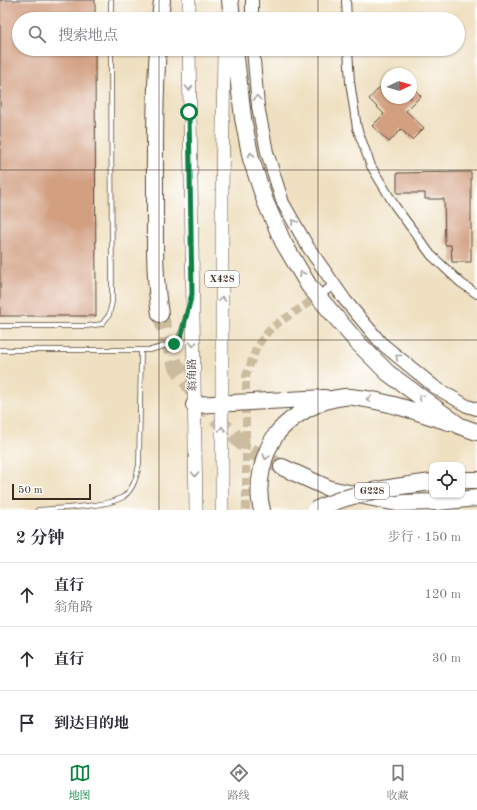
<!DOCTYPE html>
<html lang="zh">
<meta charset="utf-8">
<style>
:root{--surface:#fff;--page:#f7f7f7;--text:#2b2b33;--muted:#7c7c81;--line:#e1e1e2;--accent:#0b8043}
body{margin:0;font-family:"Old Standard TT","Noto Serif SC",serif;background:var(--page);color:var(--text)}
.controls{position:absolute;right:12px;bottom:12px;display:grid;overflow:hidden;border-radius:8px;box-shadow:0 1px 3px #0004}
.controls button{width:36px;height:36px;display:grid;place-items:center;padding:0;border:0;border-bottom:1px solid var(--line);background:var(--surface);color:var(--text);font:20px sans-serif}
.compass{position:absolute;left:381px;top:68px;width:36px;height:36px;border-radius:50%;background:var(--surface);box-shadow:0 1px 3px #0004;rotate:86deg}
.scale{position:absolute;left:12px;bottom:10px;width:79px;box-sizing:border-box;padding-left:4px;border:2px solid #3b2a1e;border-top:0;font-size:11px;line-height:14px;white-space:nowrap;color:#3b2a1e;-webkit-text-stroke:3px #fff;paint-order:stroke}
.stop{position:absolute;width:12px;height:12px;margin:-9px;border:3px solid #0b8043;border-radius:50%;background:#fff}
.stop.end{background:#0b8043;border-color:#fff;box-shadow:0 1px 4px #0008}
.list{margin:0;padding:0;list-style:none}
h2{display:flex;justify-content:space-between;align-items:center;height:52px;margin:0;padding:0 16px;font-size:17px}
h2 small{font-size:13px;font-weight:400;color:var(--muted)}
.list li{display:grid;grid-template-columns:26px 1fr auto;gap:12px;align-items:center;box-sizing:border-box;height:64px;padding:0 16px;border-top:1px solid var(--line)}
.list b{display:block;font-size:15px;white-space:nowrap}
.list p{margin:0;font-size:13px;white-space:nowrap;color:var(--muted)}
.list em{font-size:13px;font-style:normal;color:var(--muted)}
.icon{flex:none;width:22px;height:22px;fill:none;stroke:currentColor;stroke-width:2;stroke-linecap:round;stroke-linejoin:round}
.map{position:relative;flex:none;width:477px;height:510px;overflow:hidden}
.search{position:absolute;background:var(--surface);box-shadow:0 1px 3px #0004;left:12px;right:12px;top:12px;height:44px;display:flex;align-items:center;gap:10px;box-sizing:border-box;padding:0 14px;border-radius:22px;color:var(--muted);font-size:15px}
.sheet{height:244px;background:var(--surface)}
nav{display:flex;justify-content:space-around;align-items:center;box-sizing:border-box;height:56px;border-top:1px solid var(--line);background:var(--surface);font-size:11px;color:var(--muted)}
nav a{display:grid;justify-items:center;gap:2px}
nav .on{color:var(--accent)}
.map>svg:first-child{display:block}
.building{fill:#d29f81}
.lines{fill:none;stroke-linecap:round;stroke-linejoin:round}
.street-tunnel{stroke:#cbbca0;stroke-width:8;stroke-dasharray:8 4;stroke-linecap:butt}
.highway-tunnel{stroke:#cbbca0;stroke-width:16;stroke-dasharray:16 8;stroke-linecap:butt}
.lane-casing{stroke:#564536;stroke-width:5.5}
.street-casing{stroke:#564536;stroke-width:10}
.secondary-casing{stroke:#564536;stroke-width:14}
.primary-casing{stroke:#564536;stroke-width:14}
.highway-casing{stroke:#564536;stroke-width:18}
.lane{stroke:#fff;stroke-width:4}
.street{stroke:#fff;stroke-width:8}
.secondary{stroke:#fff;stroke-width:12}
.primary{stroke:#fff;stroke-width:13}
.highway{stroke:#fff;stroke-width:16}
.highway-bridge-casing{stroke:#564536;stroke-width:18;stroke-linecap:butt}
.highway-bridge{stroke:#fff;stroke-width:16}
.oneway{stroke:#a79f9a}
.route{stroke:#0b8043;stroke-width:5}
.grid{fill:none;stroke:#3b2a1e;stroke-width:1;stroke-opacity:0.55}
.labels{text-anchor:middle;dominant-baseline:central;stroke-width:3;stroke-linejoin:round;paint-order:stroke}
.shield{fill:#fff;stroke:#766a62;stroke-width:1}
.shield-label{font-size:10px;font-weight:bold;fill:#3b2a1e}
.street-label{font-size:11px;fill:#3b2a1e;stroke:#fff}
</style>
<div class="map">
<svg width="477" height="510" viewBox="0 0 477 510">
<rect width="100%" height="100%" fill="#fff"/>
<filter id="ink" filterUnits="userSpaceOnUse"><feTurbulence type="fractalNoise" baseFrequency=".025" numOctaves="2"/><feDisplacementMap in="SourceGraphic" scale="8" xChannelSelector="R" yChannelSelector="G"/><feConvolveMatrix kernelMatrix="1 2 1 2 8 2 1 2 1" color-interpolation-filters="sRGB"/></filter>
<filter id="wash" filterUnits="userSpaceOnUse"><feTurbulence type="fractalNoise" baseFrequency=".012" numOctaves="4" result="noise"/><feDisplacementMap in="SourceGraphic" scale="16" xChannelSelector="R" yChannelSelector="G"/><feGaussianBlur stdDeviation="0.9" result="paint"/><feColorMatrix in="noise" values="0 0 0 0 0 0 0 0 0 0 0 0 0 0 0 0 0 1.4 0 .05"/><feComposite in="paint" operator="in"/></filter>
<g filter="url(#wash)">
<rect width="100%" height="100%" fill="#efe0c1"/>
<g id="blocks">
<path class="building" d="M0,0H95V19H19V49H95L96,316H0Z
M384,83L387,86V98H411V86L421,96L406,111L424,128L412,140L401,129L389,142L372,126L384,114L369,99Z
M471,172V262H452L451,245H445L444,199H425V193H397V173Z"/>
</g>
</g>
<g filter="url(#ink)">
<use href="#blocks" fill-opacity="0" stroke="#564536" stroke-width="1"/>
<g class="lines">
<path class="street-tunnel" d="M246,510V376L257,346L271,328L320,295"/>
<path class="highway-tunnel" d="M160,314L175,364L202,404L249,450L282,467"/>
<defs>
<path id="lane" d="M111,0V19
M0,326H87L102,324L109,315L112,302L111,49
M0,350H150C182,341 179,342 188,310
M38,510C58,508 108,507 123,497C134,489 137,475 139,464L141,350"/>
<path id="street" d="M346,0L347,19
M348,49L350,82L357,128L371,166L395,206L431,255L461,283L477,294
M324,292L334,285"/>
<path id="secondary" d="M252,0V19
M253,49L258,106L267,152L283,203L308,247L345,300L381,343L435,387L467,406L477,409"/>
<path id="primary" d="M189,19V0
M189,49L196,510
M222,510V193L224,49"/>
<path id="highway" d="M230,0L232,19
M160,19L162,0
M158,49C154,101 155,153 155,204C155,241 154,277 160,314
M235,49L243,118L251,159L265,201L283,242L309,286L357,342L388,373L460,426L477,432
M194,405L325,398
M282,467L330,489L397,503L437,502L477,498
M462,480H477
M262,510C255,487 263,451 278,432C294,414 320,399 344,397C348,396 354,397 359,398C390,402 420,413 449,422"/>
</defs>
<use href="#lane" class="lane-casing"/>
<use href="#street" class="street-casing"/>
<use href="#secondary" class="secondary-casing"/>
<use href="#primary" class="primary-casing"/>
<use href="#highway" class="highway-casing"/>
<use href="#lane" class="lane"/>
<use href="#street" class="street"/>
<use href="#secondary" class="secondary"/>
<use href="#primary" class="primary"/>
<use href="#highway" class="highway"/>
<defs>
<path id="highway-bridge" d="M315,510C352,492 392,487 432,482"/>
</defs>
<use href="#highway-bridge" class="highway-bridge-casing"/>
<use href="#highway-bridge" class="highway-bridge"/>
</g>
<defs><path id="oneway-chevron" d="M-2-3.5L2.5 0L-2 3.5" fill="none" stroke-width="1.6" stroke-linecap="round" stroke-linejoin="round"/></defs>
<g class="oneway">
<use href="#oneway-chevron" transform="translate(189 88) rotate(90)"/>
<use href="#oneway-chevron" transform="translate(257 98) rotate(-95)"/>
<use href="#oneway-chevron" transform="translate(251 155) rotate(-102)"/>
<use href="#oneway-chevron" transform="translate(294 222) rotate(-119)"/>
<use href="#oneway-chevron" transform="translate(302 274) rotate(-121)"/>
<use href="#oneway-chevron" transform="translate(222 299) rotate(-90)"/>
<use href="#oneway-chevron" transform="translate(193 344) rotate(89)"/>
<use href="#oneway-chevron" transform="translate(398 357) rotate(-141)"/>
<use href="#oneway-chevron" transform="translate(421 397) rotate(-144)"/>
<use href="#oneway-chevron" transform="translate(369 399) rotate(-173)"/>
<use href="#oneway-chevron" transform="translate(222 429) rotate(-90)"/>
<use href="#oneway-chevron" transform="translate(266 457) rotate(106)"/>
<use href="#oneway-chevron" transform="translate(195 474) rotate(89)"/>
</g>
</g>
<g class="lines" filter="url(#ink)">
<path class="route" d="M174,344L181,336L192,294L189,112"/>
</g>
<path class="grid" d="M159,0V19M318,0V19M159,49V510M318,49V510M0,170H477M0,340H477"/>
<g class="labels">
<g class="shield">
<rect x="205" y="271" width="34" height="16" rx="3"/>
<rect x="355" y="483" width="34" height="16" rx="3"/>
</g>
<g class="shield-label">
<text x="222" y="279">X428</text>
<text x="372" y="491">G228</text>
</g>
<g class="street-label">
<text transform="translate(193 375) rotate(-91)">翁角路</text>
</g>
</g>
</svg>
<div class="controls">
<button><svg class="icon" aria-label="locate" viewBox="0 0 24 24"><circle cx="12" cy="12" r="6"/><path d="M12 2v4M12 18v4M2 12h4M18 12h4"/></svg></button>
</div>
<svg class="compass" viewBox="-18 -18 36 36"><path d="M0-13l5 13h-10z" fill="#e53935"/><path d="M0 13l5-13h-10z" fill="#7c7c81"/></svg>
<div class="scale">50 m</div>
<div class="stop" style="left:189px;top:112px"></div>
<div class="stop end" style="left:174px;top:344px"></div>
<div class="search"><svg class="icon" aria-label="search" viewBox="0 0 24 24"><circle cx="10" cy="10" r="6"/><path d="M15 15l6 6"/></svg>搜索地点</div>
</div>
<section class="sheet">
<h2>2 分钟<small>步行 · 150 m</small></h2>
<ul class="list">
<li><svg class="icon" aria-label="ahead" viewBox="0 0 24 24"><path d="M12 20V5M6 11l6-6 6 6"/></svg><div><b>直行</b><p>翁角路</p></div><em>120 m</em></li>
<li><svg class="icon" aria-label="ahead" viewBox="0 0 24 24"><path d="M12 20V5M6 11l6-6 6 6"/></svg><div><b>直行</b></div><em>30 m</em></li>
<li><svg class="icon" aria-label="arrive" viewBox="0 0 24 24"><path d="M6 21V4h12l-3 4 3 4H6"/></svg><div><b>到达目的地</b></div></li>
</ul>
</section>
<nav>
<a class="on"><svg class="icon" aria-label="map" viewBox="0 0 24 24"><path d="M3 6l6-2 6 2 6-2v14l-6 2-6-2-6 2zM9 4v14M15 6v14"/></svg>地图</a>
<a><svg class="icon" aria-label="directions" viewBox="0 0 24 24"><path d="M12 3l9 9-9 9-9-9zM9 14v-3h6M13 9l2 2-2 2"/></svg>路线</a>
<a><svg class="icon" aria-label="saved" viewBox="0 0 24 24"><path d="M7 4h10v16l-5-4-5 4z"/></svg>收藏</a>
</nav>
